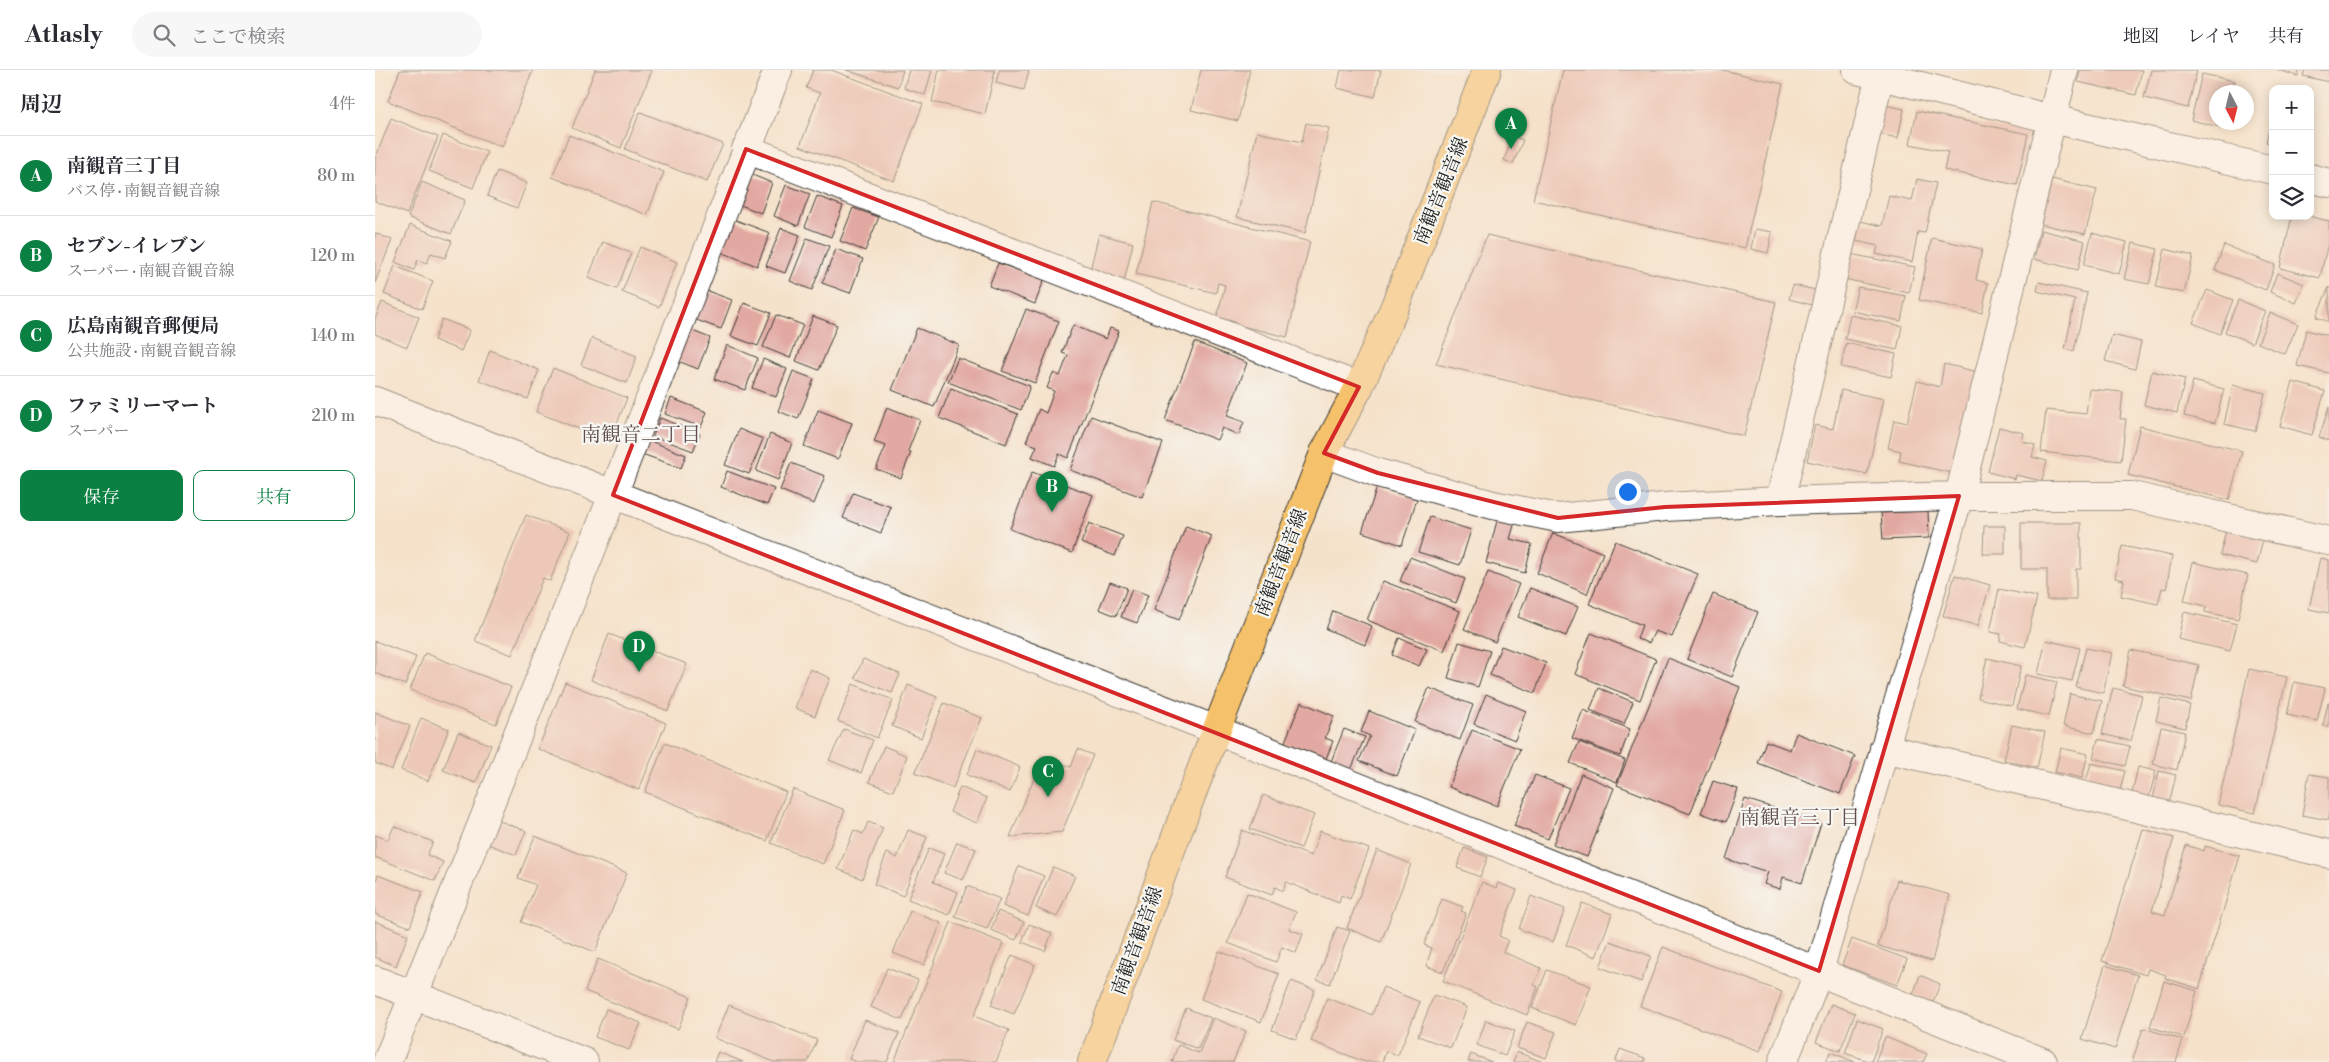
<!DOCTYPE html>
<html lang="ja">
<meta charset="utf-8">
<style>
:root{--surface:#fff;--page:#f7f7f7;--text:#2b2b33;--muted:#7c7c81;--line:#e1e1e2;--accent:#0b8043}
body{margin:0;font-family:"Libre Bodoni","Noto Serif JP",serif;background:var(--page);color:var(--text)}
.controls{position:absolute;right:15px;top:15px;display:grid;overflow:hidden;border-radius:10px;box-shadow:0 2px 12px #0003}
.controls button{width:45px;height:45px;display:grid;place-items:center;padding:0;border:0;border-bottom:1px solid var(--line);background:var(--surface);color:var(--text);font:25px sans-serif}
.compass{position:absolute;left:1834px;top:15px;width:45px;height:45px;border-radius:50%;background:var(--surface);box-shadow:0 2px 12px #0003;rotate:173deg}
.you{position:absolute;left:1252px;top:421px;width:18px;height:18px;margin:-12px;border:4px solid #fff;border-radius:50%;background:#1a73e8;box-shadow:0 0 0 8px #1a73e833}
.badge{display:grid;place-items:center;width:32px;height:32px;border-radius:50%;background:var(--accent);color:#fff;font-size:16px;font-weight:700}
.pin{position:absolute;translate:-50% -41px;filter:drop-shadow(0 1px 2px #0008)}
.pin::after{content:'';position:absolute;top:26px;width:18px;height:15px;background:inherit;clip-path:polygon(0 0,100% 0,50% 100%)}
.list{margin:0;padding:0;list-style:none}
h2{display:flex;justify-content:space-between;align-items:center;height:65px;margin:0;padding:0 20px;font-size:21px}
h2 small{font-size:16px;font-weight:400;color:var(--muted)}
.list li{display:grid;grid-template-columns:32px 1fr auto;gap:15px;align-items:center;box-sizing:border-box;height:80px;padding:0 20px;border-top:1px solid var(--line)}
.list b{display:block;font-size:19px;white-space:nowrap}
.list p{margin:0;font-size:16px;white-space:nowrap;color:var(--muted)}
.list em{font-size:16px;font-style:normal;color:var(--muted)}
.actions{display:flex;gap:10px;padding:15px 20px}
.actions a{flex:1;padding:11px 0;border:1px solid var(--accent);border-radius:10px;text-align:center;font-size:18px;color:var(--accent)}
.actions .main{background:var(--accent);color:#fff}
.icon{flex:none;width:28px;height:28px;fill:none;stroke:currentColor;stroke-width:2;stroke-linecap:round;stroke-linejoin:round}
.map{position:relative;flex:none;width:1954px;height:992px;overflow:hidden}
header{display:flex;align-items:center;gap:30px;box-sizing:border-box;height:70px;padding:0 25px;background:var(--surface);border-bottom:1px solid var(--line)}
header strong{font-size:24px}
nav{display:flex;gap:28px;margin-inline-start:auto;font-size:18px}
.search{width:350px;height:45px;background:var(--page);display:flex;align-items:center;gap:12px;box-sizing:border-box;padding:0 18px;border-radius:28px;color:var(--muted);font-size:19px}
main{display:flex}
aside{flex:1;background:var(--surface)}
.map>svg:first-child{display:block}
.building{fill:#e2a9a2}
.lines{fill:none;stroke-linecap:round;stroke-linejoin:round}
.minor-casing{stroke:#3d3a36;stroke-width:30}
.major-casing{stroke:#3d3a36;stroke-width:30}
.minor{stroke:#fff;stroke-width:28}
.major{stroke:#f5c16b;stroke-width:28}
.marked{fill:none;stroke:#d62828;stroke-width:4;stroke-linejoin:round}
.labels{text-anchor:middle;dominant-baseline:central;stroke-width:4.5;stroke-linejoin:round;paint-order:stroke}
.street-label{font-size:19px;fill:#1c1c1c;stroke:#f6f6f2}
.neighbourhood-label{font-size:20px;fill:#614d4b;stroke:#f6f6f2}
</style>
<header>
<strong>Atlasly</strong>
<div class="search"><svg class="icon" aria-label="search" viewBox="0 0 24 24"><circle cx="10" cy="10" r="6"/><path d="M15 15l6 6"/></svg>ここで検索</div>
<nav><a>地図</a><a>レイヤ</a><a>共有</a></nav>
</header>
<main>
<aside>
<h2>周辺<small>4件</small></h2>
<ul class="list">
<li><span class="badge">A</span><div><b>南観音三丁目</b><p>バス停 · 南観音観音線</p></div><em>80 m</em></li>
<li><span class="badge">B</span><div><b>セブン-イレブン</b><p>スーパー · 南観音観音線</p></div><em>120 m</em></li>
<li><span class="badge">C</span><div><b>広島南観音郵便局</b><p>公共施設 · 南観音観音線</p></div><em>140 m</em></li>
<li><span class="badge">D</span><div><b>ファミリーマート</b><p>スーパー</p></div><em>210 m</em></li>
</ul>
<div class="actions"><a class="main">保存</a><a>共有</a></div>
</aside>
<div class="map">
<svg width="1954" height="992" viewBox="0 0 1954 992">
<rect width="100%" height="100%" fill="#f6f6f2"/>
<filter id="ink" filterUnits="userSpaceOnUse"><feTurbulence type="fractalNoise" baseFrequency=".02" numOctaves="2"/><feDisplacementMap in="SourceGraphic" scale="10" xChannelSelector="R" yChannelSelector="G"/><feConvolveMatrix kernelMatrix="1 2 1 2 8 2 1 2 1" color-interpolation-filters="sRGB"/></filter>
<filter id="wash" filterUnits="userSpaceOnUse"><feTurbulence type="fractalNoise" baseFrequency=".0096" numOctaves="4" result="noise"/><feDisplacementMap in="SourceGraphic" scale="20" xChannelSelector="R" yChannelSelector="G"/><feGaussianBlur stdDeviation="1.12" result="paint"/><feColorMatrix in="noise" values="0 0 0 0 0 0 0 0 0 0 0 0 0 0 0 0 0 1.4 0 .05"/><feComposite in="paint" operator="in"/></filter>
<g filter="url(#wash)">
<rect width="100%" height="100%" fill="#f5e2cb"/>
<g id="blocks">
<path class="building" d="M25,0H158L127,77L13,31Z
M220,0H277L246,78L197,58Z
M438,0H456L548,34L519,111L425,76L445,23L431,18Z
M471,0H528L523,17Z
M534,0H557L550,25L529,18Z
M564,0H620L610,44L557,32Z
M624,0H654L649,20L621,13Z
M826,0H875L863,51L816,40Z
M966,0H1006L1000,27L962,18Z
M1188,0H1348L1408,14L1370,178L1158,130Z
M1705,0H1767L1761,25L1703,12Z
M1776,0H1822L1813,38L1769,28Z
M1903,0H1924L1923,6Z
M1930,0H1954V12L1928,6Z
M1827,4L1860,11L1857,22H1842V52H1850L1849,58L1816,50Z
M1505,34L1529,39L1523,68L1499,63Z
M1542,41L1653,64L1642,115L1569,100L1573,82L1535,74Z
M265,42L348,74L332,112L250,79Z
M1897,46H1898V74L1891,72Z
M16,48L63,67L32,144L0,131V89Z
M931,53L954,58L930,163L862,147L882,62L927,72Z
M68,65L112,82L98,118L54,101Z
M194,65L289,102L272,145L177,107Z
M1138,66L1148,70L1138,94L1129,90Z
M122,101L152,113L142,138L112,126Z
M375,104L397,113L386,143L363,134Z
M1542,109L1561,113L1550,163L1543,162L1537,192L1501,184L1503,176L1481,171L1485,151L1507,156L1514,126L1537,131Z
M1677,109L1722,120L1710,164L1666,154Z
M47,112L90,130L76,164L33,147Z
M411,115L435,124L423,156L399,146Z
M442,126L468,136L456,167L430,157Z
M778,132L935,172L912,267L859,254L860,252L842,247L850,215L843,213L841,223L761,204Z
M478,138L504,147L490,181L465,171Z
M1917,146H1933L1954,151V168L1945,208L1905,198Z
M358,149L395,163L382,196L346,182Z
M35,155L77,171L70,188L56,183L52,193L43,190L39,200L20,192Z
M406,158L425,165L410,203L391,196Z
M1380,159L1397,162L1393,183L1376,179Z
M1666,160L1710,171L1703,200L1659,189Z
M0,163L17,170L0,213Z
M1717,163L1752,172L1744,204L1709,195Z
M724,164L758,173L749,212L714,204Z
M1112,165L1401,232L1369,366L1061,294Z
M432,168L454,176L437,220L415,211Z
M1557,168L1607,179L1601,210L1613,213L1607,243L1544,230Z
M228,172L256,183L242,219L213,208Z
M1758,173L1783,179L1774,214L1749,209Z
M1849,175L1900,195L1891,220L1840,200Z
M265,177L302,192L284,237L247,222Z
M461,179L488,189L475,223L447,213Z
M1790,179L1818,186L1809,223L1781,217Z
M1475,184L1540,197L1534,223L1469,209Z
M623,193L669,210L660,234L614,216Z
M20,196L58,211L47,239L9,224Z
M1902,203L1929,214L1921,233L1895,222Z
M1664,212L1712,223L1699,281L1690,279L1700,230L1662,221Z
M1418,215L1445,221L1441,236L1414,229Z
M1483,217L1531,226L1526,251L1477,241Z
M1954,217V252L1941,247Z
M327,219L357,230L346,259L316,248Z
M1832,220L1858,230L1845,264L1818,253Z
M1863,230L1890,241L1877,273L1850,262Z
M7,232L44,247L32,277L0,264V249Z
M369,233L396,243L383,276L356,266Z
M651,239L684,251L660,313L627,301Z
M1895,243L1923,254L1910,284L1883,273Z
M401,245L428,255L415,288L388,277Z
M1475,245L1527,256L1522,280L1470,269Z
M438,246L462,255L444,300L421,291Z
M67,249L95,260L86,281L59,270Z
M698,255L731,269L735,258L744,261L693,388L684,384L679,396L657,387L662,376L651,372L664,339L671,343L679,321L672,318L678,303L685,306L693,285L687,283Z
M310,258L335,268L323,299L298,289Z
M542,258L584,275L559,337L517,320Z
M1931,260L1954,266V303L1922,296Z
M1737,265L1766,272L1760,299L1730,291Z
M217,268L262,286L252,313L206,295Z
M820,272L872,293L852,346L869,352L864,365L847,358L842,370L790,350Z
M1471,273L1521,284L1516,307L1466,297Z
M352,275L383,288L370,320L339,309Z
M115,280L164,300L153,329L104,310Z
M583,288L655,316L646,340L573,312Z
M388,289L412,299L401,327L377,318Z
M1569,294L1603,302L1581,404L1524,391L1526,381L1513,378L1519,350L1532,353L1542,311L1565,317Z
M178,298L252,328L235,371L161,342Z
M418,301L439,309L423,349L403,341Z
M1777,301L1810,309L1802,343L1769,335Z
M1818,311L1849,319L1840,353L1809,346Z
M1918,312L1950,321L1937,365L1905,356Z
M1858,315L1890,323L1880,361L1849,354Z
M576,318L643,344L631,374L564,348Z
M1714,319L1748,322L1745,349H1751L1746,391L1666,382L1671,340L1711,344Z
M1466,320L1509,329L1492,404L1432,391L1440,355L1458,359Z
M296,328L332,342L326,357L290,344Z
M512,337L545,350L533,381L536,382L526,408L501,399L511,376L499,372Z
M1954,337V371L1944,367Z
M443,340L477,353L463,389L429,376Z
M716,346L788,373L767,427L695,400Z
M285,348L325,364L318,381L278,366Z
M1765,356L1867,381L1854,430L1753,405Z
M1624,357L1649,363L1647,371L1660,375L1657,387L1672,391L1667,411L1641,405L1640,409L1613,402Z
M364,359L388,369L374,404L350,395Z
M395,364L417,373L403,410L381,401Z
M273,370L311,385L306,398L267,384Z
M416,393L450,406L439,434L405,420Z
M352,401L399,419L392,435L346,417Z
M657,402L718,425L697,483L635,459Z
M1002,417L1042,429L1027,475L987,462Z
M478,423L516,437L506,463L468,448Z
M1553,441L1554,468L1508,470L1506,443Z
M151,445L195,462L175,511L168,508L137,585L100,571Z
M1055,447L1096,460L1085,495L1043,482Z
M1123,447L1140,452L1135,469L1157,474L1150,503L1111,493Z
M714,453L748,466L740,486L706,473Z
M1646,453H1706V499H1701V530H1672V499H1646Z
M811,456L837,466L804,550L779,540Z
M1609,456H1630V484H1608Z
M1851,460L1888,469L1882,494L1845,485Z
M1178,463L1228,483L1212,524L1162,503Z
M1240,471L1323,504L1297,567L1280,561L1274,573L1262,569L1267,555L1214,534Z
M1747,476L1797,486L1791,519L1787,518L1783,534L1746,526L1749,510L1740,508Z
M1035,487L1090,509L1081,533L1025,511Z
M1945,488L1954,490V543L1934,539Z
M1818,492L1873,505L1863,549L1830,542L1831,536L1809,531Z
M1113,502L1144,514L1120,572L1089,559Z
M1580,505L1615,515L1603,556L1568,546Z
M1008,511L1085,541L1069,581L992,550Z
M735,512L752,518L741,546L724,539Z
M1155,518L1203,537L1191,566L1143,547Z
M757,519L773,525L762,553L746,547Z
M1624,519L1662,527L1650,577L1625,571L1626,564L1615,562Z
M1338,524L1383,542L1357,607L1312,589Z
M958,541L997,556L990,575L951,559Z
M1809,542L1862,554L1855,581L1803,569Z
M1216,563L1281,589L1265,630L1200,604Z
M234,564L312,594L293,641L216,610Z
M1024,568L1052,579L1044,596L1017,585Z
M1671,570L1705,578L1697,611L1663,604Z
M0,571L41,587L30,615L0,603Z
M1084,572L1115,581L1103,617L1073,608Z
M1126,576L1171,593L1160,623L1115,605Z
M1711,578L1737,583L1728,623L1701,617Z
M1756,580L1824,595L1816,631L1748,616Z
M50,583L136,617L121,654L35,620Z
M1293,588L1365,617L1315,744L1242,715Z
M1612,588L1646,596L1637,636L1603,628Z
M488,589L525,604L517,623L480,608Z
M435,599L455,608L440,646L420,638Z
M1874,599L1912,607L1880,743L1843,735Z
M1650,605L1682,612L1674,646L1642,639Z
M190,612L291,653L264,720L163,679Z
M1919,612L1950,618L1942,651L1912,645Z
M478,614L518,630L502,668L463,651Z
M533,615L562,627L546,668L517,656Z
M1054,618L1098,635L1085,670L1040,652Z
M1224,618L1258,632L1249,654L1215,640Z
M1738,618L1767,625L1756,671L1727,664Z
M1111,624L1151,641L1140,670L1099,654Z
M1695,624L1727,631L1719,663L1688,656Z
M1786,628L1815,635L1810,658L1781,651Z
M926,632L959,646L950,668L958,671L950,691L909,674Z
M1953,632H1954V657L1948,656Z
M569,633L607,648L578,718L540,703Z
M1208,640L1255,659L1245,686L1197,668Z
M994,641L1040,660L1022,706L984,691L995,666L986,662Z
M0,642L35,656L17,700L0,693Z
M46,648L74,659L53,711L26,700Z
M1637,655L1670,662L1662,698L1629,690Z
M1786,657L1810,662L1802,700L1778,694Z
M469,659L498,670L486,703L454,690Z
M969,659L990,667L975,702L955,694Z
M1097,660L1145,679L1122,736L1074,717Z
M83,662L116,675L101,713L68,700Z
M1421,663L1480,686L1465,724L1383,693L1391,671L1415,680Z
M1723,669L1755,676L1750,696L1718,688Z
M1204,672L1250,690L1242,712L1195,693Z
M290,673L411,722L392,771L270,722Z
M509,676L532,686L518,721L494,712Z
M1686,678L1713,684L1707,708L1680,702Z
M602,679L645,697L635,722L592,705Z
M703,679L718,685L687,762L635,767L668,686L696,697Z
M1716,693L1750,701L1745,720L1711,712Z
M1763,697L1781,701L1774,727L1757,723Z
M1784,701L1801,705L1794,733L1778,729Z
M1206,704L1239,718L1212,787L1178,774Z
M1934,704L1954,707V750L1927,745Z
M1160,705L1194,718L1173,769L1139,756Z
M1338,711L1363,719L1351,752L1326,743Z
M585,717L612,728L602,753L575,742Z
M418,719L470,740L448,794L396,773Z
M888,725L939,745L926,778L875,759Z
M1370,729L1446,753L1427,813L1408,807L1405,819L1389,814L1393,802L1351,789Z
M122,750L151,761L141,785L113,774Z
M493,752L508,758L487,809L463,799L479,760L488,764Z
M19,756L58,772L52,785L68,792L60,811L0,787V765L13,770Z
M1768,759L1799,768L1777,841L1790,845L1811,775L1829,781L1830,776L1865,786L1824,919L1790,908L1791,905L1773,899L1771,905L1727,891Z
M533,760L552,767L528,826L499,814L512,783L522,788Z
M867,760L936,786L945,761L994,779L975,829L966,825L964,833L911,812L908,821L900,817L897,825L850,807Z
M160,766L252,803L220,882L146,852L161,815L143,808Z
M582,772L601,779L588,810L569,803Z
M554,778L569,784L558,812L583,822L574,845L533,829Z
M1089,778L1113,787L1105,807L1082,798Z
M1002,780L1036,794L1006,872L972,858Z
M644,796L669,806L653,846L628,836Z
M678,797L700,806L682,847L661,838Z
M3,805L48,822L35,857L0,844V813Z
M1522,810L1575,825L1557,891L1503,876Z
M1107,812L1121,818L1123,813L1142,820L1124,866L1133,870L1128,882L1166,898L1159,915L1163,917L1152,945L1068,911Z
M592,816L625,829L612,859L580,847Z
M872,823L921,842L914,859L928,864L921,883L907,877L901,892L853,873Z
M1156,826L1190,839L1178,872L1144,859Z
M1067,829L1088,837L1086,841L1091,843L1068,902L1051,896L1057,878L1049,875Z
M1207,833L1237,844L1221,887L1191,875Z
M535,841L566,853L549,895L518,883Z
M623,841L649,852L641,870L616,860Z
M0,851L33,865L21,896L0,887Z
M576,852L628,873L599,946L634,960L621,992H519Z
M654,854L677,863L670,881L647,872Z
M962,857L975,861L955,914L942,910Z
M1477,869L1532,889L1522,915L1467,895Z
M1235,871L1276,886L1266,912L1225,897Z
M1288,877L1407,922L1385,981L1265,936Z
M844,881L904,904L886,952L826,929Z
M637,885L660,895L639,944L616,935Z
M223,889L316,927L303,959L210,921Z
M1730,895L1763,905L1740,979L1707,969Z
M512,898L543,910L527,950L496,937Z
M1172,900L1216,916L1201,955L1157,938Z
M1545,905L1565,914L1558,932L1538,925Z
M916,911L940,920L921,969L897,960Z
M1789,911L1822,921L1809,967L1775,957Z
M1008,917L1045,932L1023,985L1011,981L1007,992H990L936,971L952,928L997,945Z
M1059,925L1092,937L1076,978L1043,966Z
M1456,934L1480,943L1465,981L1441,972Z
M354,935L442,970L433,992H399L340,968Z
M811,938L836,948L823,979L798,970Z
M231,939L266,953L254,980L220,967Z
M838,948L871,961L858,992H797L803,975L824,983Z
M1482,949L1508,959L1496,992L1470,983Z
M490,950L524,963L512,992H481L474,989Z
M1111,950L1140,961L1130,986L1102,975Z
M1152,952L1181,962L1171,988L1142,978Z
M1768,958L1808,970L1801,992H1757Z
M1510,967L1552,984L1548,992H1500Z
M1245,979L1270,988L1269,992H1240Z
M343,982L368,992H339Z
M1142,982L1168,992H1138Z
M1455,982L1480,992H1451Z
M1096,984L1117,992H1093Z"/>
</g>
</g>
<g filter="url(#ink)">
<use href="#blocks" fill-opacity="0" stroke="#3d3a36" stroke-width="1"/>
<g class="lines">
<defs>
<path id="minor" d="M1482,0L1677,49L1898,100
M371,79L984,317
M1935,108L1954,113
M0,331L841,660L1668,992
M949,383L1003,403L1118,435L1183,448L1290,437L1405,431L1584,426H1757L1954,471
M1405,431L1505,5
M1509,678L1954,784
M0,910L209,992
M12,992L223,463L403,0
M1408,992L1444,901L1584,426L1689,0"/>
<path id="major" d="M717,992L816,726L949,383L984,317L1020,236L1112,0"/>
</defs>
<use href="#minor" class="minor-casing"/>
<use href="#major" class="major-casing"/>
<use href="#minor" class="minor"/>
<use href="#major" class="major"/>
</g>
</g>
<path d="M0 0H1954V992H0ZM371,79L984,317L949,383L1003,403L1183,448L1290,437L1584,426L1444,901L238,425Z" fill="#f5e2cb" fill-opacity=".55" fill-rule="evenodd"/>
<path class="marked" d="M371,79L984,317L949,383L1003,403L1183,448L1290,437L1584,426L1444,901L238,425Z"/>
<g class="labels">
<g class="street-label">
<text transform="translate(1066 121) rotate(-68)">南観音観音線</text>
<text transform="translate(906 493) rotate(-69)">南観音観音線</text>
<text transform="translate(762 871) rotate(-70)">南観音観音線</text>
</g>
<g class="neighbourhood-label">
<text x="266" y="365">南観音二丁目</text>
<text x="1425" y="748">南観音三丁目</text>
</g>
</g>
</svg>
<div class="controls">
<button>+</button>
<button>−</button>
<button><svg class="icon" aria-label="layers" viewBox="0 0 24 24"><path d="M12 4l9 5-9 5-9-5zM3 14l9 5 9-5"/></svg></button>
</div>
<svg class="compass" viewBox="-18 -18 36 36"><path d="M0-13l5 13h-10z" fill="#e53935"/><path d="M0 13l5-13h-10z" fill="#7c7c81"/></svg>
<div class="you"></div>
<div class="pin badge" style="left:1136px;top:79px">A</div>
<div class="pin badge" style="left:677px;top:442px">B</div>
<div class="pin badge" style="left:673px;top:727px">C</div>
<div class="pin badge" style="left:264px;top:602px">D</div>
</div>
</main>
